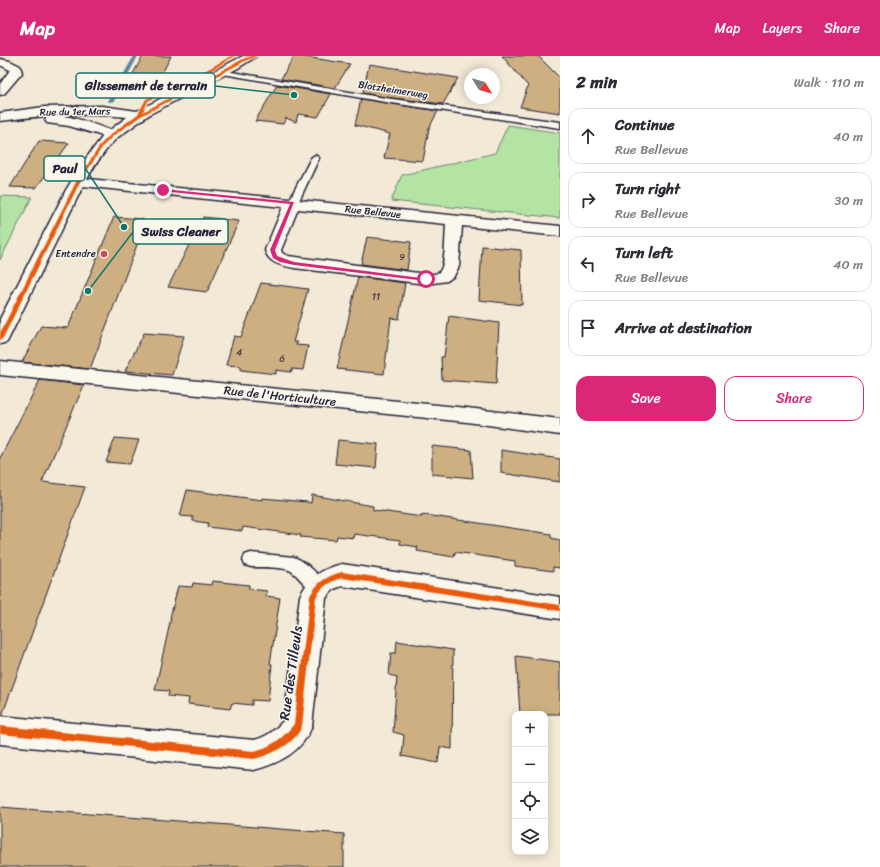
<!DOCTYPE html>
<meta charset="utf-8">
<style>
:root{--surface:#fff;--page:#f7f7f7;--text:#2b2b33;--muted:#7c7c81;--line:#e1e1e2;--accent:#db2777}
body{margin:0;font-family:Sriracha,sans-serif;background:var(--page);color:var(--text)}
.controls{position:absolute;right:12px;bottom:12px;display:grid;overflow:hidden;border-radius:8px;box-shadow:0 2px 10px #0003}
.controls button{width:36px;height:36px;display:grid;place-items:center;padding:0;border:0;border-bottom:1px solid var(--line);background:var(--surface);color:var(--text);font:20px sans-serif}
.compass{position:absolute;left:464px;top:12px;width:36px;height:36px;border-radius:50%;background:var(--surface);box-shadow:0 2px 10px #0003;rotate:127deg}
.stop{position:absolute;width:12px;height:12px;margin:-9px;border:3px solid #db2777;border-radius:50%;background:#fff}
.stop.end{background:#db2777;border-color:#fff;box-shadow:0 1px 4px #0008}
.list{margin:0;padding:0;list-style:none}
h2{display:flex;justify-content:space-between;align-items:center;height:52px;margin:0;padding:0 16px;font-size:17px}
h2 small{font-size:13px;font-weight:400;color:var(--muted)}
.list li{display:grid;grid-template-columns:26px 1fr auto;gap:12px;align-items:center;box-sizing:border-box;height:56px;margin:0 8px 8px;padding:0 8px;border:1px solid var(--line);border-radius:12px}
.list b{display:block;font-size:15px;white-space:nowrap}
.list p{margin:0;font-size:13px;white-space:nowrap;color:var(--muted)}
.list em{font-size:13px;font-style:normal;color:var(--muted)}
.actions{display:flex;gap:8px;padding:12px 16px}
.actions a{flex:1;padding:9px 0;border:1px solid var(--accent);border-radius:12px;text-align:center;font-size:14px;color:var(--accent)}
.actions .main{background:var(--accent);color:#fff}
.icon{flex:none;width:22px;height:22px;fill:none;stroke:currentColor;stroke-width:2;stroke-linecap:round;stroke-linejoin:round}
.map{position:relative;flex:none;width:560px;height:811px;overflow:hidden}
header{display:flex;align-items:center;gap:24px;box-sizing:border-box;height:56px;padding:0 20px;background:var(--accent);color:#fff}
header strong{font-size:19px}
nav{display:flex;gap:22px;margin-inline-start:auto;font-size:14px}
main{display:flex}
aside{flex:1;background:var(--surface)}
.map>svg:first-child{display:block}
.green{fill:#b3e4a4;stroke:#6a8370}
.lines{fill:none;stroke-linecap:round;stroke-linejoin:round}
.stream{fill:#5a869e;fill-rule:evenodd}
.building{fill:#cdaf81;stroke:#22223b}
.lane-casing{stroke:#22223b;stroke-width:3}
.street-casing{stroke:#22223b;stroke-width:3}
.secondary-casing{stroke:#22223b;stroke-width:3}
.lane{fill:#fbf7ec;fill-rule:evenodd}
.street{fill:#fbf7ec;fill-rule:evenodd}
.secondary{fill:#fbf7ec;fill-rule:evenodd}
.cycleway-casing{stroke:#fbf7ec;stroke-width:2}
.cycleway{fill:#e8590c;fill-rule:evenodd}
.route{fill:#db2777}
.poi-dot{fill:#d1495b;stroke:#fbf7ec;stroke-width:1.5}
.labels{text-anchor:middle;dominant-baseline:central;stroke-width:3;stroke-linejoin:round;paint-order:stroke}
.far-number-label{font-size:9px;fill:#4d454c}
.far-street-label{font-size:10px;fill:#22223b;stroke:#fbf7ec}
.far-poi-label{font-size:10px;fill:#22223b;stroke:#fbf7ec;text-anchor:end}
.number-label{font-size:10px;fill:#4d454c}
.street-label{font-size:12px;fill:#22223b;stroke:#fbf7ec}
.near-street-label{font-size:14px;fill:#22223b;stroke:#fbf7ec}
.leader{fill:none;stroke:#0f766e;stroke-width:1.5}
.callout-dot{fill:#0f766e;stroke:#fbf7ec;stroke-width:1.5}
.callout{fill:#fbf7ec;stroke:#0f766e;stroke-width:1.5}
.callout-label{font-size:13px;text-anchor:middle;font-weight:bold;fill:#22223b}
</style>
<header>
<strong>Map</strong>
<nav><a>Map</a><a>Layers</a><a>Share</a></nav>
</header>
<main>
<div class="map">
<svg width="560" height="811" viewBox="0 0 560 811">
<rect width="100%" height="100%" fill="#f2e9d7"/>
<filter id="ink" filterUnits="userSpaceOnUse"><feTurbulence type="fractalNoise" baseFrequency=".025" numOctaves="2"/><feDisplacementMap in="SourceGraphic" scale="8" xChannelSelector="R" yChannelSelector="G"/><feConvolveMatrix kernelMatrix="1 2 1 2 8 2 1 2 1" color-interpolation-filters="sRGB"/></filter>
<g filter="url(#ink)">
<path class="green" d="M508,69L560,77V162L391,145L402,119L495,97Z
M0,140L32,141L0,204Z"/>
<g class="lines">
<path class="stream" d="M134,0H138L114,45L109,46L108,45Z"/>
</g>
<path class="building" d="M143,0H171L154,33L125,32Z
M294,0H299L350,8L335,32L281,23Z
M502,0H538L560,22V57L520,51L528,30Z
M369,8L382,10L458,22L443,48L385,41L363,37Z
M277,29L331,38L318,61L298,58L296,66L286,62L283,68L255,65Z
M361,43L438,55L429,72L423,105L384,102L390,78L355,69Z
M39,85L69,87L36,132L10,131Z
M114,161L143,163L137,180L140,181L90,313L22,306L41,270L68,272Z
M203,161L239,165L207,236L168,231Z
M367,181L411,186L407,214L361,208Z
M482,190L521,194L522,249L479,244Z
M358,221L405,227L399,263L391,262L384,318L337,313Z
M261,227L308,233L293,286H297L296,289L308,290L303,314L292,313L291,316L276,314V318L241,314V310L226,309L234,280L241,281Z
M449,260L499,267L496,328L442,324L441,301H444Z
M144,277L184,280L172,319L125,315Z
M40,324L84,329L42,426L85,431L3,657H0V402Z
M115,382L139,384L130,408L106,406Z
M338,384L378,388L376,412L335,408Z
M432,390L471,394L473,422L432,418Z
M501,394L560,403V426L501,417Z
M187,434L262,444V442L307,446L311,447L312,439L373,450V454L422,461V459L432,460L551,478V482L560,484V512L553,511V515L515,510V505L455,496L454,501L417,495L418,491L400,488V484L354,478L353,482L337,480L336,484L300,481L301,479L243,471L242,475L207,471L208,467L193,465V461L180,460Z
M212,525L249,529V533L267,535L266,540L280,542L270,608H272L268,645L252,644V649L232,647L230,653L188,648L189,642L168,640L169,635L155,634L171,562H170L178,530L192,531L193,527L211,529Z
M397,585L453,594L452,693L440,691L438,707L402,700L404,679L393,676L397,621L389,619L391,597H396Z
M516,600L560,606V658H520Z
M0,751L344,778V811H0Z"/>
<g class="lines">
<defs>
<path id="lane" d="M220,14L385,42L560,66V72L385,46L223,18H220Z
M315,99L319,102L298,147L296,149H290L288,147L311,102Z
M251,497L294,501C305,505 321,520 326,530L324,535C309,540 302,522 291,515C285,511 260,511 251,511L245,509L243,504L245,499Z"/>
<path id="street" d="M0,3L10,5L20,10L22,17L4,38L0,39V28L10,14L0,9Z
M78,122L560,170V180L462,170L459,210L454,220L447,225L426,228L294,212C281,209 269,208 265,194L283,151L73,129L71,126L73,123ZM298,153L446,168C445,177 446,211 439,216C436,219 429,218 426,218L288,200L282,197L281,194Z
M0,305L467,352L560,363V379L467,366L0,319Z
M342,508L560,541V563L342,530L334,533L326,542L312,670C302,696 280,707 254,714L0,688V660L254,684C267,681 275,674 284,664L300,540C309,521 322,513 342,508Z"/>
<path id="secondary" d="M243,0H257L238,12L150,58L118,81L109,90L95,109L81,134L9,282L7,286L0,288V263L66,134L81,109L103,80L69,70L47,67L45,64L47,61C67,56 91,68 110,74L127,61C84,56 43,59 0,65V57L44,51L102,50L137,55Z"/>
</defs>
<use href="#lane" class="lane-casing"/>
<use href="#street" class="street-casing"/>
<use href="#secondary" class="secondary-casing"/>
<use href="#lane" class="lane"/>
<use href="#street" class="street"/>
<use href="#secondary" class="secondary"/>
<defs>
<path id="cycleway" d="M231,0H235L212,14L148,45L143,56L245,2L253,0H258L247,4L141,60L113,80L103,90L80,126L3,282L0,284V277L76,126L101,88L111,78L138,58L146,43L210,12Z
M342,516L560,549V555L342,522C330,525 323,530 316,541L302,670C294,689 273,698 254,703L0,678V670L254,695C273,690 282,683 294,668L310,540C317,526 327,520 342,516Z"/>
</defs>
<use href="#cycleway" class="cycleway-casing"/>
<use href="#cycleway" class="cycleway"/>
</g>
</g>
<path class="route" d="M163,133L294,146L275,194L277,200L294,206L429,223L426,225L294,209L280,206L273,202L270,194L290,148L161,135Z"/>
<circle class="poi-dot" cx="104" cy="198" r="4"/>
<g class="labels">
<g class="far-number-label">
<text x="402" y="201">9</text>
</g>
<g class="far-street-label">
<text transform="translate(393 34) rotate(9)">Blotzheimerweg</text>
<text transform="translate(75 56) rotate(-1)">Rue du 1er Mars</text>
<text transform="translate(373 156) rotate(6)">Rue Bellevue</text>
</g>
<g class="far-poi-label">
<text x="96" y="198">Entendre</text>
</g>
<g class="number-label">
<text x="376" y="241">11</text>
<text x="239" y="297">4</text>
<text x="282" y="303">6</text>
</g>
<g class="street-label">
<text transform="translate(280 340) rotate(6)">Rue de l'Horticulture</text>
</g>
<g class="near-street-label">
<text transform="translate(291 617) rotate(-82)">Rue des Tilleuls</text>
</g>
</g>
<path class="leader" d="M294 39L215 30M124 171L85 112M88 235L133 176"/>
<g class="callout-dot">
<circle cx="294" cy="39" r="4"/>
<circle cx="124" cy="171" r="4"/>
<circle cx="88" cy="235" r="4"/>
</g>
<g class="callout">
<rect x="76" y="17" width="139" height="25" rx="4"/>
<rect x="44" y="100" width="41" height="25" rx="4"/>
<rect x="133" y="163" width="95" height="25" rx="4"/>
</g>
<g class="callout-label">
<text x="146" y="34">Glissement de terrain</text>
<text x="65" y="117">Paul</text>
<text x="181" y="180">Swiss Cleaner</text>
</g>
</svg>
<div class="controls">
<button>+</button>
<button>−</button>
<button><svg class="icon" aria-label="locate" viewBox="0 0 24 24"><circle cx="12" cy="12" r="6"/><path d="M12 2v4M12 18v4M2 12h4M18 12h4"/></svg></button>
<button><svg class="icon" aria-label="layers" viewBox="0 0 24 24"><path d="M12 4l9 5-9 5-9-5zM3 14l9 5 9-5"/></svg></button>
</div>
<svg class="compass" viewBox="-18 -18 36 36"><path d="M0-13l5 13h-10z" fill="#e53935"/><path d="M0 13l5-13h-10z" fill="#7c7c81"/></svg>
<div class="stop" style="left:426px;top:223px"></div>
<div class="stop end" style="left:163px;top:134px"></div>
</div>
<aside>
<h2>2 min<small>Walk · 110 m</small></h2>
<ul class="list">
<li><svg class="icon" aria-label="ahead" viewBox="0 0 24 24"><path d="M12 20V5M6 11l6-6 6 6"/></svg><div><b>Continue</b><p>Rue Bellevue</p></div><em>40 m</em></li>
<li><svg class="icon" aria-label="right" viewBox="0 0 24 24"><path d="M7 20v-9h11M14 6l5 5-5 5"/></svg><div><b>Turn right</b><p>Rue Bellevue</p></div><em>30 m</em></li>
<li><svg class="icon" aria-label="left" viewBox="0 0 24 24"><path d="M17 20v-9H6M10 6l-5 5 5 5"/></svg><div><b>Turn left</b><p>Rue Bellevue</p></div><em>40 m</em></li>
<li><svg class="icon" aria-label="arrive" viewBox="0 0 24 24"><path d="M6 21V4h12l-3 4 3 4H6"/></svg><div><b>Arrive at destination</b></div></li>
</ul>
<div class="actions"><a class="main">Save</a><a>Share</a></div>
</aside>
</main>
